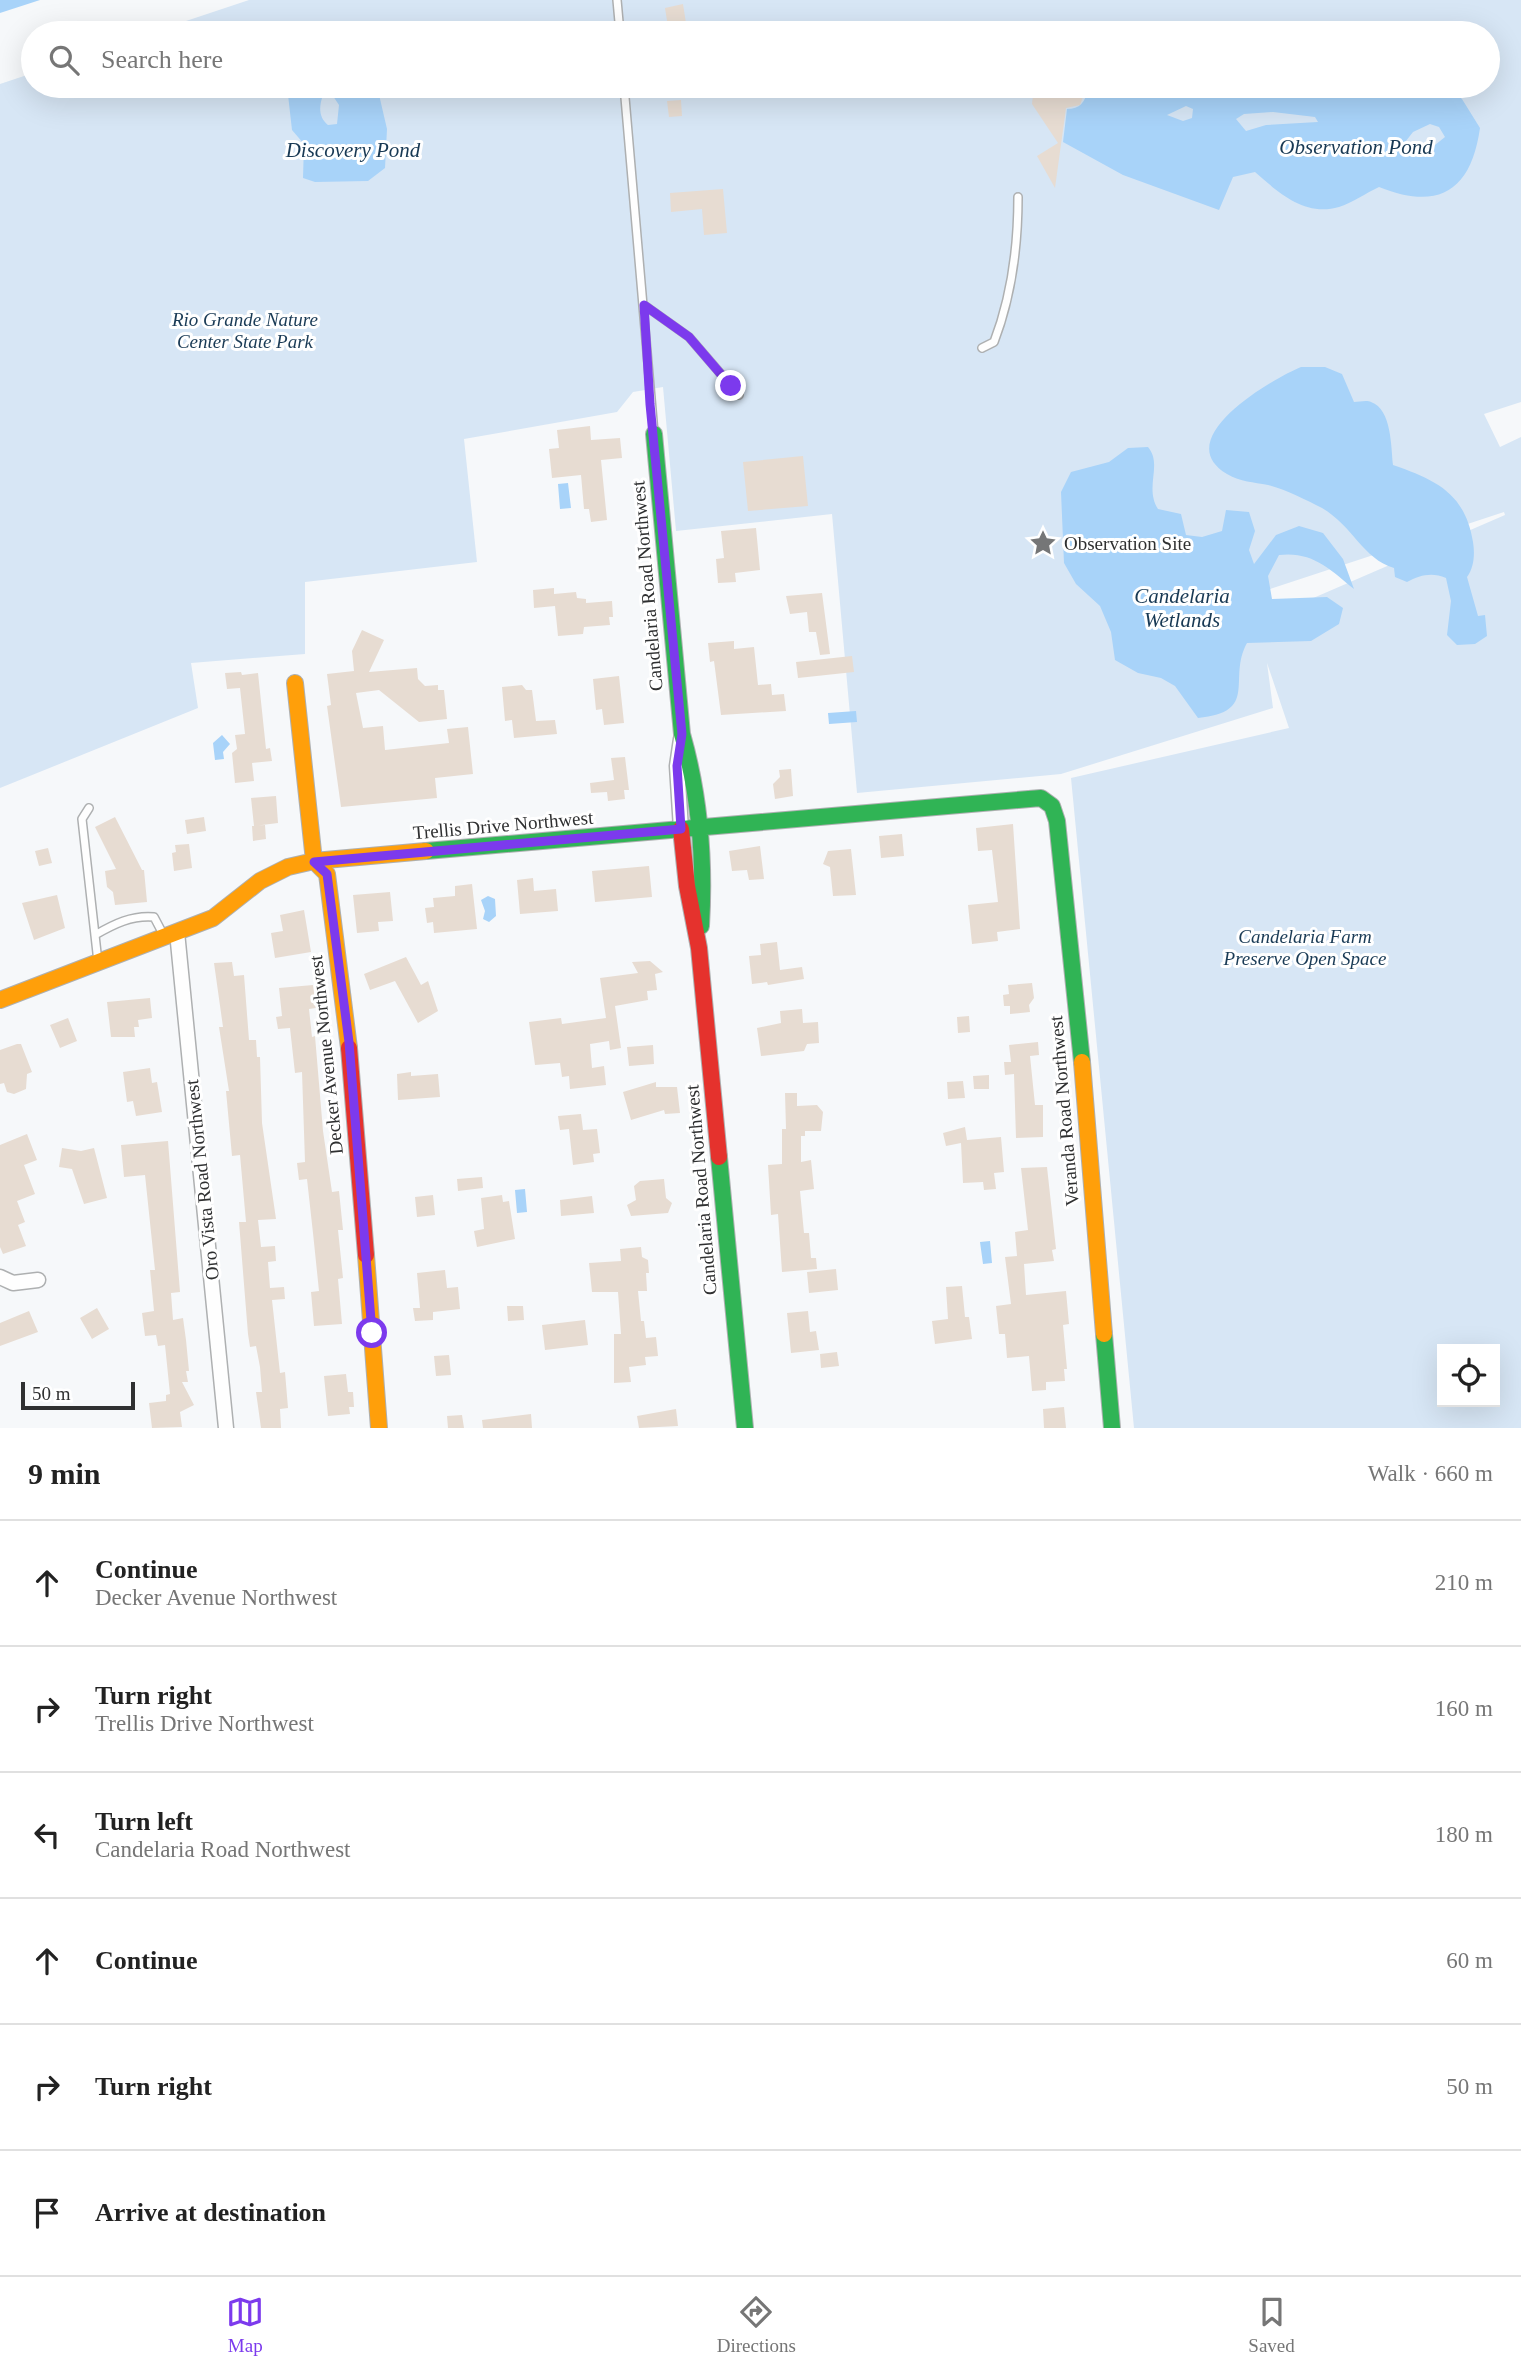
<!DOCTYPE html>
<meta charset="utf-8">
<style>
:root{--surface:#fff;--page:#f2f2f2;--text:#222;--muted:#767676;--line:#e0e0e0;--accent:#7c3aed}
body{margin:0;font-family:Georgia,serif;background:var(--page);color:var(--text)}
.controls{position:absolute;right:21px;bottom:21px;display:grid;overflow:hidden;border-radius:0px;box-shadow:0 7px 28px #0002}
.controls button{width:63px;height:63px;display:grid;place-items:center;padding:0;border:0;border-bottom:2px solid var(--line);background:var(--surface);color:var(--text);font:35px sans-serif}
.scale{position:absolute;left:21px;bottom:18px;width:114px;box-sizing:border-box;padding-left:7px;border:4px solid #2f3031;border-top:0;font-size:19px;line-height:24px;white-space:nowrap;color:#2f3031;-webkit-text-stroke:5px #fff;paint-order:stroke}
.stop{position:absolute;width:21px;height:21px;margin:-16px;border:5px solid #7c3aed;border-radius:50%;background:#fff}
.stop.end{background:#7c3aed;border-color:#fff;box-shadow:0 2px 7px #0008}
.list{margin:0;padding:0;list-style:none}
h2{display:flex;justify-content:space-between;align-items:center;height:91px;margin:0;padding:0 28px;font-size:30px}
h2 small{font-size:23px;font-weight:400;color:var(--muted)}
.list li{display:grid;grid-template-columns:46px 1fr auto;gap:21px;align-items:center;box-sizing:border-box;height:126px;padding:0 28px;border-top:2px solid var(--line)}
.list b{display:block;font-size:26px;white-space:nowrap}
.list p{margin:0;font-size:23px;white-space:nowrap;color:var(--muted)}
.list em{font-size:23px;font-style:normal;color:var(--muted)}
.icon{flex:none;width:38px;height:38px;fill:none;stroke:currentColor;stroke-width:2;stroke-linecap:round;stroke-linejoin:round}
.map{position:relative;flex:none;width:1521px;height:1428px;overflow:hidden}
.search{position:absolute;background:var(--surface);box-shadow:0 7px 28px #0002;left:21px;right:21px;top:21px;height:77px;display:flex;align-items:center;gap:18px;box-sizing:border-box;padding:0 24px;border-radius:38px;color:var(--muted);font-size:26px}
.sheet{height:847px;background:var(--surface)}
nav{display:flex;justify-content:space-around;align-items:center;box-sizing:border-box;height:98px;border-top:2px solid var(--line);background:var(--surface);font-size:19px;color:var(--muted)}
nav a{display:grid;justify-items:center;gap:4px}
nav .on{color:var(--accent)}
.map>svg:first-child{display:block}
.green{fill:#d7e6f5;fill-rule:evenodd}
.water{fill:#a8d3f9;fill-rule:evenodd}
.building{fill:#e7dcd2}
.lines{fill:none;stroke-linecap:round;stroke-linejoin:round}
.lane-casing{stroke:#aeb0b1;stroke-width:10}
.street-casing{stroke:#aeb0b1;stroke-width:17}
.fast-casing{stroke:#aeb0b1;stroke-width:18}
.slow-casing{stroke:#aeb0b1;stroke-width:18}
.jam-casing{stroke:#aeb0b1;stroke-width:18}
.lane{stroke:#fefefe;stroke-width:7}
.street{stroke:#fefefe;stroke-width:14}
.fast{stroke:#30b455;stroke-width:16}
.slow{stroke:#ff9f0a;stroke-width:16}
.jam{stroke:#e5322d;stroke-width:16}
.route{stroke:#7c3aed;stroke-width:9}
.labels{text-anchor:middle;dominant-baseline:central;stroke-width:6;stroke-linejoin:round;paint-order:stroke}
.park-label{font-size:19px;font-style:italic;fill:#1a3b56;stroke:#fff}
.poi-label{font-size:19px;fill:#2f3031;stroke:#fff;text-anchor:start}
.street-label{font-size:19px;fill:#2f3031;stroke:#fff}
.water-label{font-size:21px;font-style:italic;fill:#183954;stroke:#fff}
</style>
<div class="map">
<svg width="1521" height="1428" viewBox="0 0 1521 1428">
<rect width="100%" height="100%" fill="#f6f8fa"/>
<path class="green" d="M249,0H1521V402L1484,414L1500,447L1521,437V1428H1134L1071,778L1289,728L1267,663L1273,708L1061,774L857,793L832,514L676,531L663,387L633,392L617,412L464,439L477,562L305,582V654L191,663L198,708L0,788V84L33,73V86H1488V33H150ZM1504,512L1505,515L1260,621L1255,594ZM1442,1349H1495V1402H1442Z"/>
<path class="water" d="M0,0H40L0,13Z
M1234,24L1246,26L1251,33H1212Z
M287,86H377L387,129L385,168L368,181L315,182L303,178L304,144L292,130ZM326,95L333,96L339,105L337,124L328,125C319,118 319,108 322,98Z
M1086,86H1448L1462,99L1480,128C1471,191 1439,211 1379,187C1366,193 1352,203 1339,207C1304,217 1278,192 1255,172L1233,177L1219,210L1123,175L1063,142L1067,109C1081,109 1088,100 1086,86ZM1186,106L1193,109L1192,118L1183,121L1167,115ZM1273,112L1315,117L1318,122L1266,125L1246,131L1236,119L1244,114ZM1430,124L1439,127L1445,137L1425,153L1413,156L1402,146L1413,132Z
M1301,367H1325L1342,374L1354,402C1359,402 1367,400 1371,402C1392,409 1391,448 1393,465C1436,480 1465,493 1473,542C1475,554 1474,568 1467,577L1478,616L1485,615L1487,636L1475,644L1457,645L1447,635L1451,601L1446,578C1432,572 1420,575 1407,582L1395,577L1394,568C1363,559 1353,526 1322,508C1306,500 1285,489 1268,485C1253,482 1241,482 1227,474C1168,439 1272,379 1301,367Z
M1148,447C1163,465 1144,487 1158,509L1181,514L1186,535L1202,537L1222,531L1226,510L1249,512L1255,531L1249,550L1254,564L1276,535L1299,526L1323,533L1343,559L1354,589C1330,569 1312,551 1279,555L1268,576L1272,599L1327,597L1343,608L1339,624L1311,641L1247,643C1227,679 1260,712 1198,718L1175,686L1161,678L1138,673L1115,660L1111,632L1100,606L1076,584L1064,563L1061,492L1071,472L1109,462L1128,448Z
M568,483L571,508L560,509L558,484Z
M856,711L857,722L829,724L828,713Z
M222,735L230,744L223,752L224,759L215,760L213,743Z
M488,896L495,899L496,916L489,922L483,919L485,911L481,900Z
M525,1189L527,1212L517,1213L515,1190Z
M990,1241L992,1263L983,1264L980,1242Z"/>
<path class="building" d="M683,4L686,23L668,27L665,8Z
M1034,86H1087L1080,105L1066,108L1055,188L1037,156L1058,143L1032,104Z
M681,100L682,116L669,117L667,101Z
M723,189L727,233L704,235L702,209L671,212L670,193Z
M590,426L591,440L620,438L622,458L601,460L607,520L591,522L589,509H584L581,475L552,478L549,449L559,448L557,430Z
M803,456L808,506L748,511L743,462Z
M756,528L760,570L735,573L736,582L718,583L716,559L724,558L721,531Z
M554,588V594L576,592L577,598L586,599V603L612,601L613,617H609L610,625L584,627L583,634L558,636L555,606L534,608L533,590Z
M822,593L830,654L820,655L816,632H809L807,612L790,614L786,596Z
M362,630L384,640L369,672L417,668L418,679L425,686L438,685V690H444L447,719L419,722L379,690L356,693L363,728L383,726L385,750L449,743L447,729L468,727L473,774L435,778L437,798L341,807L327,706L331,705L327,674L354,671L352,651Z
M734,641V649L754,647L758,685L771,684L772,695L784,694L786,711L721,715L714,661L710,662L708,643Z
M852,656L854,672L798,678L796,662Z
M241,672L242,675L258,673L266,749L270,748L272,761L252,763L254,781L235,783L232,753L237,749L235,735L245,734L240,688L227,689L225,673Z
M619,676L624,723L604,725L602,709L596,710L593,679Z
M522,685L526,690H532L536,721L555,720L557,734L514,738L512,720L505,721L502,687Z
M625,757L629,790H624L625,799L608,801L607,792L591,793L590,783L614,780L611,758Z
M791,769L793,796L775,799L773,784L780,777L779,770Z
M276,796L278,823L254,826L251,798Z
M115,817L142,870H144L147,902L115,905L113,892L107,887L105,871L116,869L95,827Z
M204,817L206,831L187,834L185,820Z
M1013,824L1020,929L997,932L998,941L972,944L968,905L998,902L992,850L978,851L976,828Z
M265,825L266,839L253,841L252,826Z
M902,834L904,856L881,858L879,836Z
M189,844L192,868L174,871L172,853L176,852L175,845Z
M760,846L764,879L749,880L747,870L732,871L729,851Z
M48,848L52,863L39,866L35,851Z
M851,849L856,895L833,896L830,867L823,864L828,851Z
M649,866L652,897L595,902L592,871Z
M533,878L534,891L556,889L558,911L520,914L517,880Z
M472,884L477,929L434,933L433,922L427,923L425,908L434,907L433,898L455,896V886Z
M390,892L393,921L378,922L379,931L357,933L353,895Z
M57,895L65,928L34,940L22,903Z
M304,910L311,952L275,958L271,933L283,931L280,915Z
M777,942L780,970L802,967L804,979L768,985L767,982L752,984L749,956L761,955L760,944Z
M406,957L421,985L428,981L438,1011L418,1023L395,981L370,990L364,974Z
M650,961L663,972L655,974L657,990L647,991L648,1000L615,1006L621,1048L610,1050L609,1041L590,1044L592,1068L604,1066L606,1085L570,1089L569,1076L562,1077L560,1063L535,1065L529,1022L561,1018L562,1024L606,1018L600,978L638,973L632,962Z
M232,962L234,976L244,975L249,1040H256L257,1057H260L262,1123L276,1219L258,1220L261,1247L275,1246L276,1261L268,1262L270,1288L284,1287L285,1299L272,1300L280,1373L285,1372L288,1408L280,1409L281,1428H261L256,1392H262L260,1367L256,1346L250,1347L248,1334L239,1222H246L240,1155L232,1156L226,1091H229L219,1027H223L214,963Z
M1032,983L1034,998L1029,1005L1030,1012L1010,1014V1006H1004L1003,995L1009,994L1008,985Z
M313,985L316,1008L309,1009L312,1037L315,1036L323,1131L332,1192L339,1191L343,1230H338L343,1278L338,1279L342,1324L314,1326L311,1292L319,1291L313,1233L307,1179L299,1180L297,1163L305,1162L302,1072L295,1073L290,1028L278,1029L276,1017L282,1016L279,988Z
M150,998L152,1018L138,1020L139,1027H134L135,1037H111L107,1002Z
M802,1009L803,1023L818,1022L819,1043L807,1044L804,1051L761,1056L757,1028L781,1023L780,1011Z
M969,1016L970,1032L958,1033L957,1017Z
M68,1018L77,1041L60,1048L50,1025Z
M1038,1042L1039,1055L1030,1056L1035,1105H1043V1137L1016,1138L1014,1074L1005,1075L1004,1062H1011L1009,1045Z
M17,1044H21L32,1072L27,1074L26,1089L14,1094L7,1092L4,1083L0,1084V1050Z
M653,1045L654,1064L629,1066L627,1047Z
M150,1068L152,1083L157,1082L162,1112L136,1116L133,1101L127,1102L123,1072Z
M411,1072V1076L438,1074L440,1097L398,1100L397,1074Z
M989,1075V1089H974L973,1076Z
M963,1081L965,1098L948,1099L947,1082Z
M656,1082V1087H677L680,1113L665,1114L664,1110L631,1120L623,1092Z
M785,1093H797V1106L817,1105L823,1112L821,1131H805V1136H801V1162L811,1160L814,1189L800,1191L804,1233H809L811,1258H816L817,1269L782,1272L778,1214L771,1215L768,1165L782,1164V1129H786Z
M581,1114L583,1130L597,1129L600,1153L593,1154L594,1162L573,1165L569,1129L560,1130L558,1116Z
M965,1127L967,1140L1001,1137L1004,1172L994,1173L996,1189L984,1190L983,1182L963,1183L961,1143L946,1146L943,1133Z
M27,1134L37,1160L24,1165L35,1194L17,1201L25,1222L18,1225L26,1246L3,1254L0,1247V1145Z
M168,1141L180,1292L171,1293L173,1320L183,1318L186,1340L189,1371H186L188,1382H182L194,1405L180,1412L182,1427L152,1428L149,1403L166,1401V1395L170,1394L165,1345L158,1346L156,1335L145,1336L142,1313L154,1311L150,1270H155L145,1175L124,1177L121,1145Z
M62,1148L81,1151L94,1148L107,1198L84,1204L72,1169L59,1167Z
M1047,1167L1056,1249L1052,1250L1054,1261L1024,1264L1026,1295L1066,1291L1069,1324L1063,1325L1067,1369H1064L1065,1381L1046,1382V1390L1032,1391L1029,1356L1007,1358L1005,1334H999L996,1306L1011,1304L1005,1257L1017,1256L1015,1232L1028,1230L1021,1168Z
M482,1177L483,1188L458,1191L457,1179Z
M664,1179L666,1198L672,1203L668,1213L631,1216L627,1205L636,1200L634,1186L640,1181Z
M433,1195L435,1215L417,1217L415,1197Z
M502,1195L503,1202L509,1201L515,1239L477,1247L474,1231L484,1229L481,1198Z
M592,1196L594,1213L561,1216L560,1200Z
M641,1247L642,1257L648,1260L649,1273H646L647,1291H638L641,1321H644L646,1338L656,1337L658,1356L645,1357L646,1365L629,1367L631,1382L614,1383V1334H621L618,1292H592L589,1263L621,1261L620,1249Z
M836,1269L838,1290L809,1293L807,1272Z
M445,1270L447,1288L458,1287L460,1309L433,1312V1320L415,1321L413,1308H420L417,1273Z
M962,1286L965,1317H969L972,1339L935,1344L932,1321L948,1319L946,1287Z
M507,1306H523L524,1320L508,1321Z
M97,1308L109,1329L92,1339L80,1318Z
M29,1311L38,1332L0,1346V1323Z
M808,1311L810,1332L816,1331L819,1350L791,1353L787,1313Z
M585,1320L588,1345L545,1350L542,1325Z
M837,1352L839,1366L821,1368L820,1354Z
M449,1355L451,1375L436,1376L434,1356Z
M346,1374L348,1392H353L354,1407H349L350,1414L328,1416L324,1376Z
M1064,1407L1066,1428H1044L1043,1409Z
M676,1409L678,1426L639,1428L637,1416Z
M531,1414L532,1428H483L482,1420Z
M462,1415L464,1428H448L447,1416Z"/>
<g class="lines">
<defs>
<path id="lane" d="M617,0L620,33
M624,86L654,433
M644,305L689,337L739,395
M982,348L994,342C1012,295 1018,247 1018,197
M89,808L82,819L98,962
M95,935C114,924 132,915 154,917L163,934"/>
<path id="street" d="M681,829L677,766L681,739
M177,932L226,1428
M0,1277L13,1283L38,1280"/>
<path id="fast" d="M654,434L682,734C700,797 705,860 701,926
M426,851L1041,798L1052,806L1057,821L1082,1062
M719,1157L745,1428
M1104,1334L1112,1428"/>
<path id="slow" d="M295,683L314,861L327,874L349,1048
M0,1000L213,918L260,881L288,867L314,861L426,851
M1082,1062L1104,1334
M366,1255L379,1428"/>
<path id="jam" d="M681,829L687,886L699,948L719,1157
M349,1048L366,1255"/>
</defs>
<use href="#lane" class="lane-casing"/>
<use href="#street" class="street-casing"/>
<use href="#fast" class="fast-casing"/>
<use href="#slow" class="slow-casing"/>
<use href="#jam" class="jam-casing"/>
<use href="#lane" class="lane"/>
<use href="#street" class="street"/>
<use href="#fast" class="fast"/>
<use href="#slow" class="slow"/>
<use href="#jam" class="jam"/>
</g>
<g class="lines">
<path class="route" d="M372,1333L349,1042L327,874L314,862L681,829L677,766L682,734L650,404L644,305L689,337L731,386"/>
</g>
<defs>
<symbol id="sight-bare" viewBox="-9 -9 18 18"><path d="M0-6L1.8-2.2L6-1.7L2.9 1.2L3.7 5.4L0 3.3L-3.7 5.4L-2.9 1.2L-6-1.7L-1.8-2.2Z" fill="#757677" stroke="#fff" stroke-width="2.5" paint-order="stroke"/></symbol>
</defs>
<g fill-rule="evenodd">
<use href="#sight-bare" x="1024" y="524" width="38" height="38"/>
</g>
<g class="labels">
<g class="park-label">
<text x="245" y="319">Rio Grande Nature<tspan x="245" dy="22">Center State Park</tspan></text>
<text x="1305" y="936">Candelaria Farm<tspan x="1305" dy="22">Preserve Open Space</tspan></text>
</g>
<g class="poi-label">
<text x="1064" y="543">Observation Site</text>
</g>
<g class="street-label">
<text transform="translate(647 586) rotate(-95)">Candelaria Road Northwest</text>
<text transform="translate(503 825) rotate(-5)">Trellis Drive Northwest</text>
<text transform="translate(326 1055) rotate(-96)">Decker Avenue Northwest</text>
<text transform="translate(1064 1111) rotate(-95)">Veranda Road Northwest</text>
<text transform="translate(202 1180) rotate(-96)">Oro Vista Road Northwest</text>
<text transform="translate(701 1190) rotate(-95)">Candelaria Road Northwest</text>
</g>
<g class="water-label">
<text x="1356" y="147">Observation Pond</text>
<text x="353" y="150">Discovery Pond</text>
<text x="1182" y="596">Candelaria<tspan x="1182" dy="24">Wetlands</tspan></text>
</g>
</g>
</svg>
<div class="controls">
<button><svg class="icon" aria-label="locate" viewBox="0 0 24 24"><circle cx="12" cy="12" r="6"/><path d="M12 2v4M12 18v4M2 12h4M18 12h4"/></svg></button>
</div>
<div class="scale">50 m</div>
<div class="stop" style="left:372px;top:1333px"></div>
<div class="stop end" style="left:731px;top:386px"></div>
<div class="search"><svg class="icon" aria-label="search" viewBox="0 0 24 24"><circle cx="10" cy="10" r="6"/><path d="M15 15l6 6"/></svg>Search here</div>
</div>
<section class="sheet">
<h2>9 min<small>Walk · 660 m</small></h2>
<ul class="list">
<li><svg class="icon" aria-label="ahead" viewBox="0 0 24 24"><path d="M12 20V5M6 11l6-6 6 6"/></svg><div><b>Continue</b><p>Decker Avenue Northwest</p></div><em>210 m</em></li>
<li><svg class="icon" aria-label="right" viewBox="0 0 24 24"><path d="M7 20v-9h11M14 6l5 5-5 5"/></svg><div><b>Turn right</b><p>Trellis Drive Northwest</p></div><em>160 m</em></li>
<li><svg class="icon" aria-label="left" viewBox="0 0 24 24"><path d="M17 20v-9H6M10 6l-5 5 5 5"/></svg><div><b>Turn left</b><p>Candelaria Road Northwest</p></div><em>180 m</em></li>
<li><svg class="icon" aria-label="ahead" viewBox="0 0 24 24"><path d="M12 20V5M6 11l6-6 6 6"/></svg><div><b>Continue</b></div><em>60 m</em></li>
<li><svg class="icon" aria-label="right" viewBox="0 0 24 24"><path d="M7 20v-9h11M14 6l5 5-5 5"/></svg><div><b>Turn right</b></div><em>50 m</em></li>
<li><svg class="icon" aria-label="arrive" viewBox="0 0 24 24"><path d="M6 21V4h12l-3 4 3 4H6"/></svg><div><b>Arrive at destination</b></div></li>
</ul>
</section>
<nav>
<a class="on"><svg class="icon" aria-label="map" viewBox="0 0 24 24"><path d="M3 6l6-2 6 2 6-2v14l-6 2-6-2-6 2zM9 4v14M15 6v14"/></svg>Map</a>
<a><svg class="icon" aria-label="directions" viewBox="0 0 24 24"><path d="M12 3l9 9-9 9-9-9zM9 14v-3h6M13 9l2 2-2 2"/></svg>Directions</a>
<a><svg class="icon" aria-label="saved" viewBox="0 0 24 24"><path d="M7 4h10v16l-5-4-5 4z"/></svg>Saved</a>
</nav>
